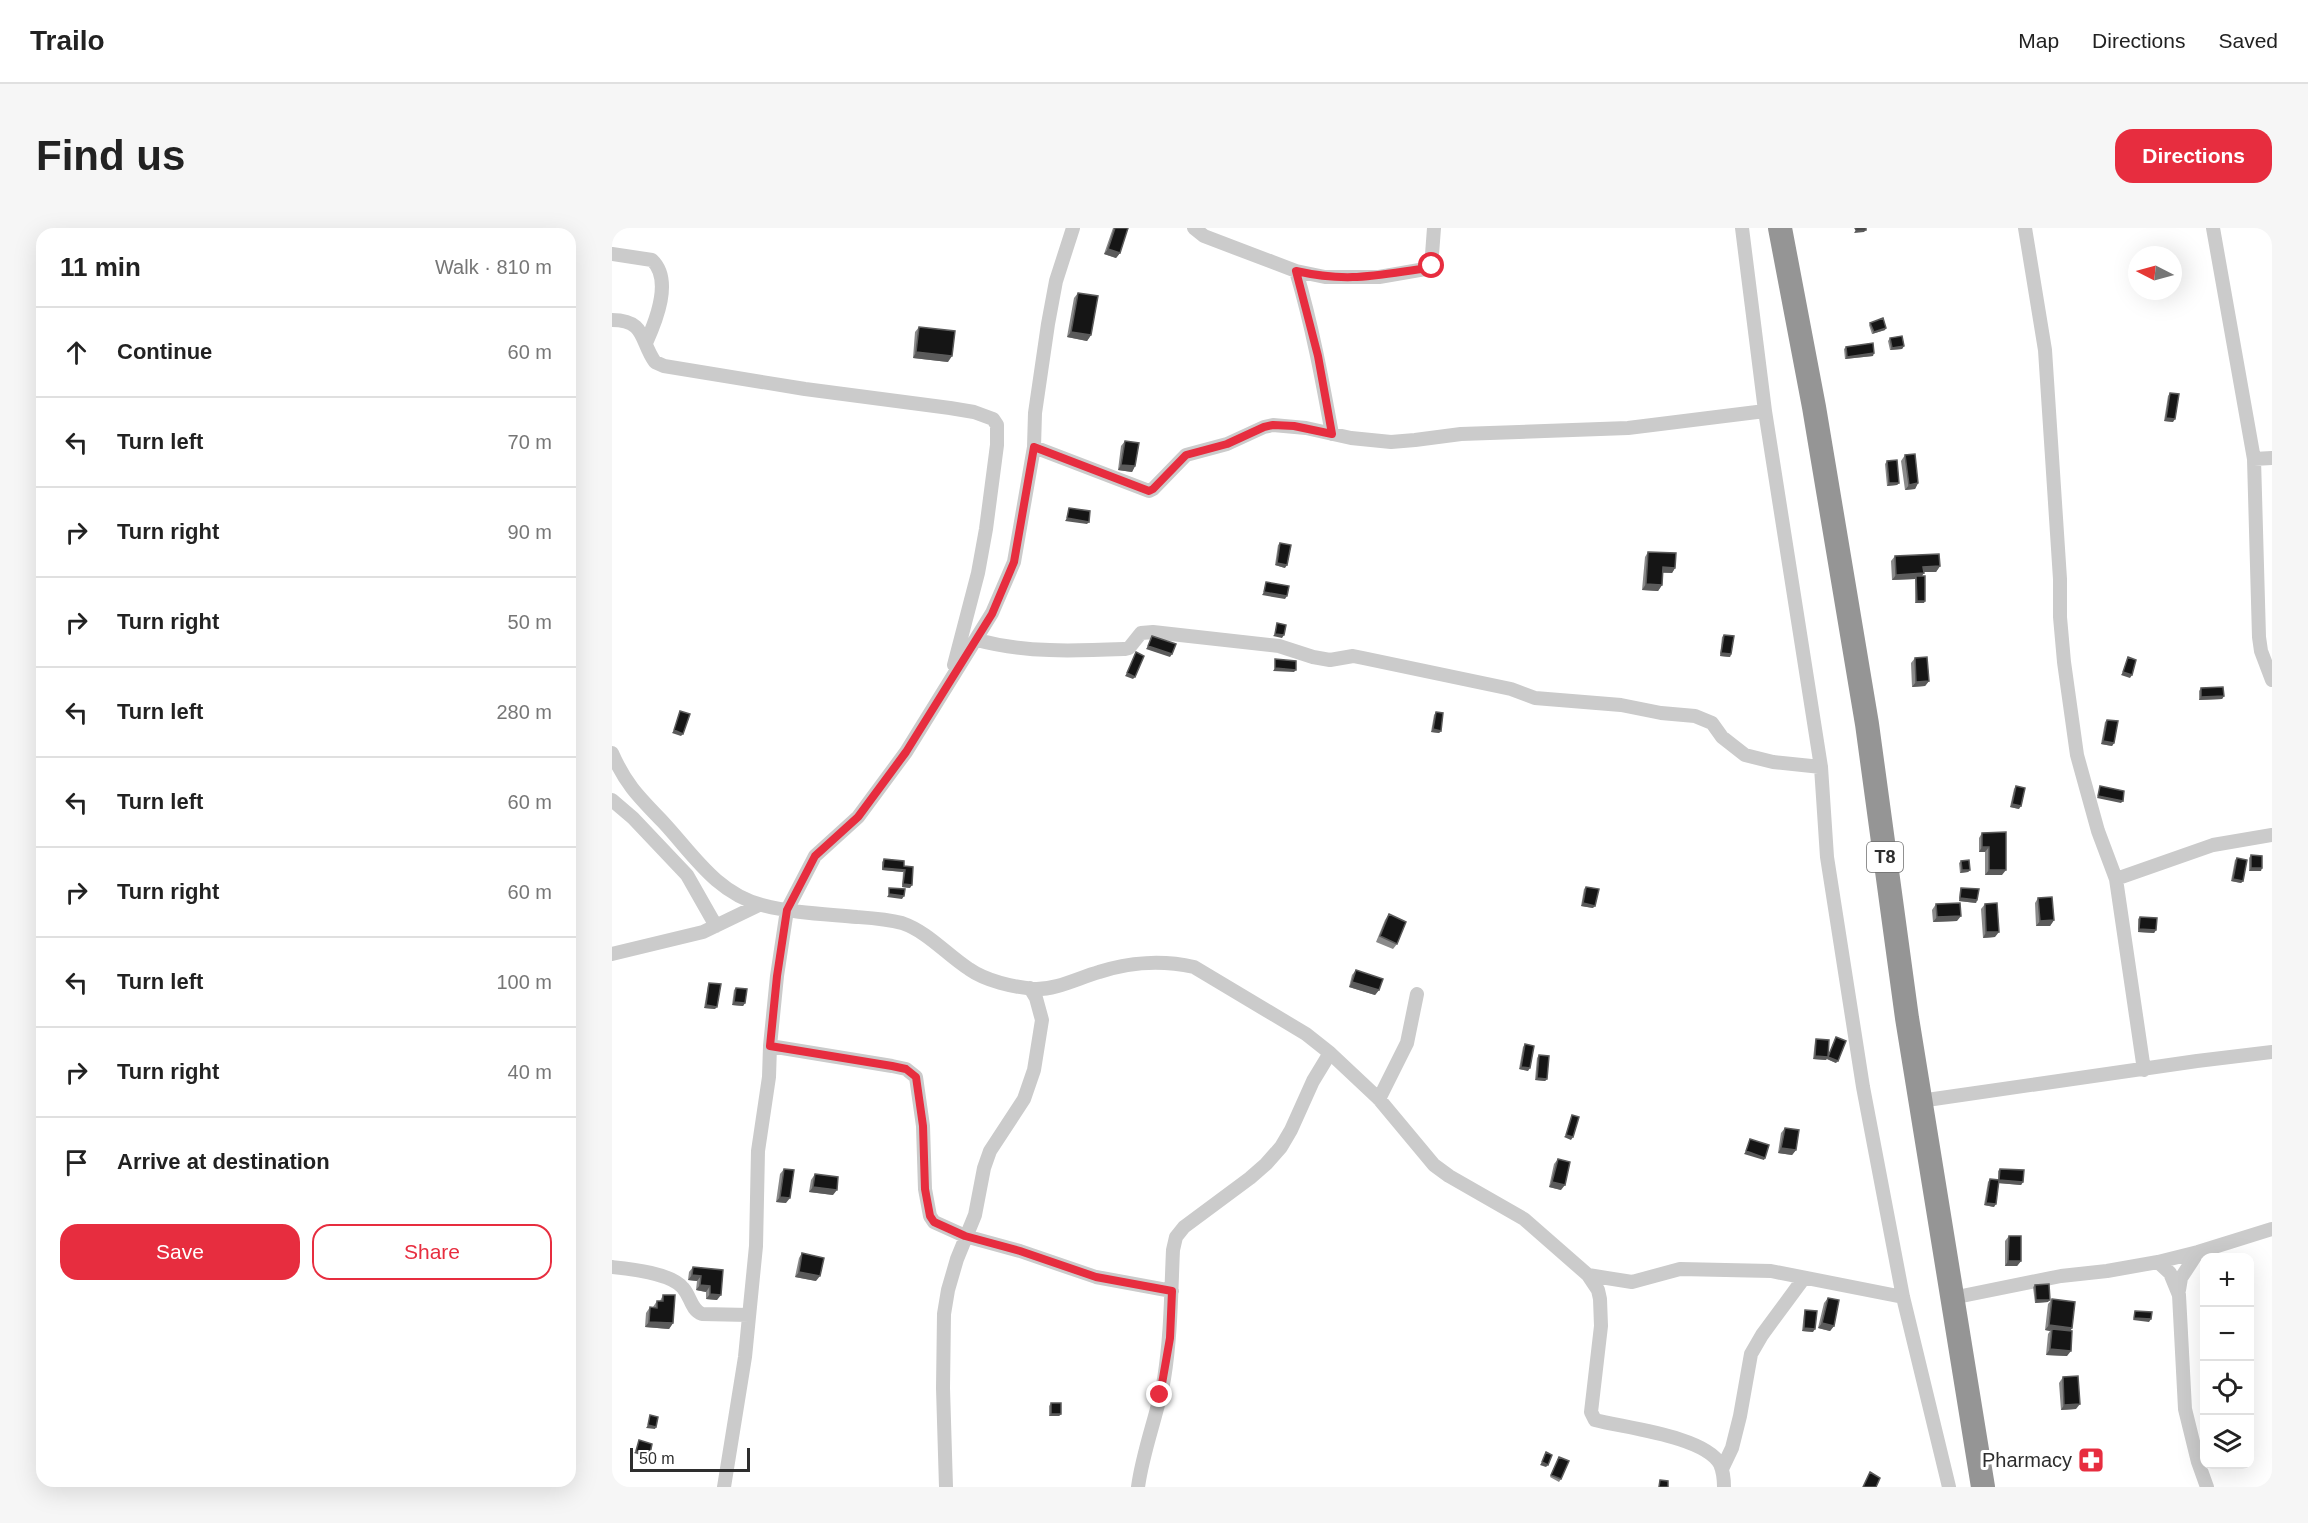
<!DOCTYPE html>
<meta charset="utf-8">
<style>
:root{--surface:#fff;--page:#f6f6f6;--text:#222;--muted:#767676;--line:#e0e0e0;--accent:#e72d3f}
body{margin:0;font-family:Arial,sans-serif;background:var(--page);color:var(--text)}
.controls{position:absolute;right:18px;bottom:18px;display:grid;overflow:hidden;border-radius:12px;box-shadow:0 6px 24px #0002}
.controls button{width:54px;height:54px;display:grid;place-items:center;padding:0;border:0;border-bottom:2px solid var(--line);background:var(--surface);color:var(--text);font:30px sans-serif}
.compass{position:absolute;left:1516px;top:18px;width:54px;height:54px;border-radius:50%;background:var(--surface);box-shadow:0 6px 24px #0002;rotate:276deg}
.scale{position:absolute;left:18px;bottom:15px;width:120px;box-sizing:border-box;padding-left:6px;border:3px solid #2e2e2e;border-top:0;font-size:16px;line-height:21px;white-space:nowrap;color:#2e2e2e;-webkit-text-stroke:4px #fff;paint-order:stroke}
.stop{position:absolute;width:18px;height:18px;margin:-14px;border:4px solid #e72d3f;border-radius:50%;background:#fff}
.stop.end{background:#e72d3f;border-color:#fff;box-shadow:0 2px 6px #0008}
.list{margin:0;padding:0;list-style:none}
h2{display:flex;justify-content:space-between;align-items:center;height:78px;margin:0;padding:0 24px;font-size:26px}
h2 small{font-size:20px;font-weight:400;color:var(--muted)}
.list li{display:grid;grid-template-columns:39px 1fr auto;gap:18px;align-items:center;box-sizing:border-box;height:90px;padding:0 24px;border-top:2px solid var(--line)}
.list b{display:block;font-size:22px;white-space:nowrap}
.list em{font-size:20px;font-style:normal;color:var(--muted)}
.actions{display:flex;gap:12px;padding:18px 24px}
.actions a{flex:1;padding:14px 0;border:2px solid var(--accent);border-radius:18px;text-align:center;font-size:21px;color:var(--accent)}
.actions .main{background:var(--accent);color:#fff}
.icon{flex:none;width:33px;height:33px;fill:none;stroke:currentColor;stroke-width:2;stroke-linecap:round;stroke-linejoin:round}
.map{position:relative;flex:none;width:1660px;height:1259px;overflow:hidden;border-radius:18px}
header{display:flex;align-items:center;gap:36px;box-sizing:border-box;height:84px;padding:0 30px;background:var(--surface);border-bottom:2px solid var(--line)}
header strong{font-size:28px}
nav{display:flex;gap:33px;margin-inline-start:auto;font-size:21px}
.intro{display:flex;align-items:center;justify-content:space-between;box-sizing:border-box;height:144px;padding:0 36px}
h1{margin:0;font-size:42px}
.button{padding:15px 27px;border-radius:18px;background:var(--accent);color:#fff;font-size:21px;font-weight:700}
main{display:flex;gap:36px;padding:0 36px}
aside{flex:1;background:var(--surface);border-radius:18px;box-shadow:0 6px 24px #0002}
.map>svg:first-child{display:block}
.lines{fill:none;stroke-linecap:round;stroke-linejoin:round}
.street{stroke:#cbcbcb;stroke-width:14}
.highway{stroke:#959595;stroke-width:24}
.wall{fill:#8a8a8a}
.shaded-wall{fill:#5b5b5b}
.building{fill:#151515;stroke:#5b5b5b;stroke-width:1.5}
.route{stroke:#e72d3f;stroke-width:8}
.labels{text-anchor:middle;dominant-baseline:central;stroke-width:6;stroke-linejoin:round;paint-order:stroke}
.shield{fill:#fff;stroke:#6d6d6d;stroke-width:1.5}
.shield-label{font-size:18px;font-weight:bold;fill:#2e2e2e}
.poi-label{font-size:20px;fill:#2e2e2e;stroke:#fff;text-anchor:end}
</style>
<header>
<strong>Trailo</strong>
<nav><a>Map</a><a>Directions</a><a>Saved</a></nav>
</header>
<div class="intro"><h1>Find us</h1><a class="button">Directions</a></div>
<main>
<aside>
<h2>11 min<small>Walk · 810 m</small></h2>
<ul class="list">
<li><svg class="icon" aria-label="ahead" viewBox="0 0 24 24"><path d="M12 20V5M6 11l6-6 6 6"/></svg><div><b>Continue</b></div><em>60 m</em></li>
<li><svg class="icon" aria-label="left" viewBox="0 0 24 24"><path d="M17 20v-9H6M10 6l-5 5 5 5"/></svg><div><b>Turn left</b></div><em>70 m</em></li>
<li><svg class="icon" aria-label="right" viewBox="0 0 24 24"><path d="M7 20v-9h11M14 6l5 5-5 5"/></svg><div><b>Turn right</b></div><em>90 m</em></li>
<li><svg class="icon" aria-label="right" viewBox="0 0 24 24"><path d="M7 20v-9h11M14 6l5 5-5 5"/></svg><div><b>Turn right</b></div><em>50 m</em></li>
<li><svg class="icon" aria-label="left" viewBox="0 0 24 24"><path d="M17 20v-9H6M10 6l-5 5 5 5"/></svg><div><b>Turn left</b></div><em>280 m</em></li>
<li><svg class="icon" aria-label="left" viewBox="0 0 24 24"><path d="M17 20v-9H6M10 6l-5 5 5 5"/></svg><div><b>Turn left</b></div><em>60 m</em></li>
<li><svg class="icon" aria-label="right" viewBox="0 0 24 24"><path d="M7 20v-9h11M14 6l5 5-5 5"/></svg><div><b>Turn right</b></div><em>60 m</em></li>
<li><svg class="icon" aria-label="left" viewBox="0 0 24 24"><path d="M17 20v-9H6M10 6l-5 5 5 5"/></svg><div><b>Turn left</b></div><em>100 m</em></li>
<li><svg class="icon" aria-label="right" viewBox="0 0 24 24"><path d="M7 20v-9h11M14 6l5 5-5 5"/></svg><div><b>Turn right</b></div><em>40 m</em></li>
<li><svg class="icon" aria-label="arrive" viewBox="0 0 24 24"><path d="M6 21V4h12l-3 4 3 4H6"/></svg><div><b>Arrive at destination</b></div></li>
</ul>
<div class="actions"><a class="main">Save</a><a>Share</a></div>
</aside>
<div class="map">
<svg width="1660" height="1259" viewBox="0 0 1660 1259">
<rect width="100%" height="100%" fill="#fff"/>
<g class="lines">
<path class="street" d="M582,0L592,8L684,43L713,49H767L819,40L822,0
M1130,0L1153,183L1209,539L1215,629L1251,859L1291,1069L1337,1259
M1413,0L1433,122L1448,351V389L1452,434L1465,527L1486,603L1504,651L1532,842
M1601,0L1642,231L1647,409L1649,423L1660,452
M0,26L40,32C61,52 44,93 34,115
M684,43C700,97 710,151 720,206
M0,92C34,92 28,113 43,134L52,138L193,161L338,180L362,184L381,191L385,197V217L374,301L366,345L342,437
M422,219L537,263L541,261L574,227L615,216L652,199L661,197L694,200L739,210L779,214L803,212L849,206L1016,200L1153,183
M1642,231L1660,230
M365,412C414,425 462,423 513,421L517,420L529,405L541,404L667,418L701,429L718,432L741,428L751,430L899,461L923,470L1009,477L1049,485L1083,488L1100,495L1110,509L1133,527L1161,534L1209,539
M0,525C14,557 27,569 51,594C80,625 104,665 150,677C181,685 213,686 245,689C259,690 275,691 290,695C316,704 334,726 357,741C374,753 401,759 422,761C444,762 466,750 487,744C517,734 551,732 582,739L694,806L718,825L767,871L822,937L837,948L912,991L976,1047L986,1062L988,1071L989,1098L979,1184L983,1192C1013,1200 1092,1208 1108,1236C1111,1243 1112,1252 1112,1259
M0,572L21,590L75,647L104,698
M1504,651L1601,617L1660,607
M0,726L91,704L147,677
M158,818L280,838L294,841L304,849L311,898L313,961L318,988L322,994L353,1008L408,1023L484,1049L560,1063
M767,871L795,815L805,766
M1308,873L1585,833L1660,824
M1546,1034L1558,1045L1567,1067L1573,1181L1586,1234L1595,1259
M0,1039C19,1041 59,1045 71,1060C79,1069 79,1082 90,1086L137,1087
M976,1047L1020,1054L1068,1041L1159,1043L1291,1069
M1567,1062L1569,1050L1586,1024
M1340,1070L1449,1048L1495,1043L1546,1034L1586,1024L1660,1001
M1110,1241L1120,1220L1128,1188L1139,1126L1150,1107L1192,1050
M112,1259L133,1129L144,1018L146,923L157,849L158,818L165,748L175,682L203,628L246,589L294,524L380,385L402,334L422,219L423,185L436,96L444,53L461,0
M334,1259L331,1160L332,1086L336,1062L345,1031L363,987L372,940L378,923L412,871L422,842L430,792L424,770L418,760
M526,1259C531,1222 545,1188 552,1151C559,1108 559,1065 561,1022L564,1009L572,999L638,950L654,936L669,919L679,902L701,853L718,825"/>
<path class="highway" d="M1168,0L1202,179L1255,496L1295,790L1371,1259"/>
</g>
<path class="wall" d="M501,0H516L508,25L504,30L492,26Z
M466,65L479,107L475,113L455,109L462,70Z
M1258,95L1273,102L1260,106L1257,97Z
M307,99L336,134L301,130L303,104Z
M1278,110L1292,118L1290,121L1278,122L1276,113Z
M1234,119L1261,128L1233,131L1232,121Z
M1558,165L1561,194L1552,193L1556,168Z
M513,213L523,238L520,244L506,242L509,218Z
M1293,227L1306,255L1303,261L1293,262L1289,233Z
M1275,233L1287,255L1285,257L1275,258L1273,236Z
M668,315L673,340L663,337L666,317Z
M1036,324L1063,340L1060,345H1051L1050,357L1046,363L1030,362L1033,329Z
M1283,328L1328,338L1324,344H1312L1310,348L1312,375H1303V351L1280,352L1279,333Z
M1112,407L1119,426L1118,429L1108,428L1110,409Z
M1303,430L1317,453L1313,458L1300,459L1299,435Z
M1589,460L1612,468L1610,471L1587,472V463Z
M824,484L829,503L827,505L819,504L822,487Z
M1495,492L1502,515L1500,518L1489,516L1493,494Z
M1404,558L1407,581L1398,579L1402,561Z
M1370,605L1390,647H1373V624H1367V610Z
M1639,627L1649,643H1637V630Z
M1625,630L1631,653L1629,655L1619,653L1623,632Z
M272,631L292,638L298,660L290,659L291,644L270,642V634Z
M1349,633L1358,642L1356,644L1348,645L1347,635Z
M974,659L981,680L969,678L972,661Z
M1349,660L1365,672L1364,675L1347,673L1348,662Z
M1426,670L1442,692L1438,698H1424L1423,675Z
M1324,676L1345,693L1321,694L1320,682Z
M1373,676L1383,709L1371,710L1369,681Z
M777,686L785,716L781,721L764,714L773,692Z
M1528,689L1544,702L1542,705L1526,704V691Z
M744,742L767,762L763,767L737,759L740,747Z
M97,755L103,781L92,780L96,757Z
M124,760L133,775L131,778L120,777L122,762Z
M1224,809V835L1215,831V830L1214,832L1201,831L1203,813L1204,811L1216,828Z
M913,816L916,843L907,841L911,819Z
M927,827L935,851L933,853L923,852L925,830Z
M1173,900L1184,922L1180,927L1166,925L1169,905Z
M946,931L949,962L937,959L942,936Z
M172,941L174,975L164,974L168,946Z
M1388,941L1411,954L1409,957L1387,955L1382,979L1372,977L1376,954L1378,951L1386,952V943Z
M203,946L221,967L197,964L199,952Z
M1397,1008L1409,1033L1405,1038H1393V1013Z
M190,1025L204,1053L183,1049L187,1030Z
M81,1039L111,1042L105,1072L94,1071V1064L84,1062L85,1053L76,1052L77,1044Z
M1423,1057L1436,1074L1423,1075L1421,1059Z
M51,1067L61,1095L57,1101L33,1099L34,1085L38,1079H41L45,1073H48Z
M1216,1070L1222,1098L1218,1103L1206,1100L1212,1075Z
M1440,1071L1460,1100L1458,1103L1455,1128L1434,1127L1436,1106L1438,1103L1433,1102L1436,1076Z
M1193,1082L1201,1104L1190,1103L1192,1085Z
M1451,1149L1464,1181L1449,1182L1447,1155Z
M439,1175L449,1186L447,1188H437V1178Z
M947,1229L949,1251L947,1254L938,1249Z"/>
<path class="shaded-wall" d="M1244,2H1254L1252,4L1242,5Z
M496,21L508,25L504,30L492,26Z
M1274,100L1273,102L1260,106L1262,104Z
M459,104L479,107L475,113L455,109Z
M1292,118L1290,121L1278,122L1280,120Z
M304,124L340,128L336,134L301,130Z
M1262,125L1261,128L1233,131L1235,129Z
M1554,190L1563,191L1561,194L1552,193Z
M509,237L523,238L520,244L506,242Z
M1277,255H1287L1285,257L1275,258Z
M1306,255L1303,261L1293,262L1297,257Z
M455,290L477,294L475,296L453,293Z
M665,335L675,337L673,340L663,337Z
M1328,338L1324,344H1308L1311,339Z
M1051,339L1063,340L1060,345L1047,344Z
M1312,345L1308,350L1304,348L1303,351L1280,352L1284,347Z
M1034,356L1050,357L1046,363L1030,362Z
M652,364L675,368L673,371L650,367Z
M1305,373H1313L1312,375H1303Z
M663,406L672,407L670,410L661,408Z
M536,418L560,426L558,429L534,421Z
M1109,425L1119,426L1118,429L1108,428Z
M663,440L684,442L682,444L661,443Z
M1511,444L1520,447L1518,450L1509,447Z
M515,445L523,449L521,451L513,448Z
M1317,453L1313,458L1300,459L1304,454Z
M1612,468L1610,471L1587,472L1589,469Z
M821,501L829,503L827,505L819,504Z
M62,502L71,506L69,508L60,505Z
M1491,513L1502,515L1500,518L1489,516Z
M1486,568L1511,573L1509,575L1485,570Z
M1400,576L1409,578L1407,581L1398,579Z
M1370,619H1377L1373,624H1367Z
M271,640L293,642L291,644L270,642Z
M1639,640H1650L1649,643H1637Z
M1350,642H1358L1356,644L1348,645Z
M1377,642H1394L1390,647H1373Z
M1621,651L1631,653L1629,655L1619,653Z
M291,656L300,657L298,660L290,659Z
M277,666L292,668L290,671L275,669Z
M1348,670L1365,672L1364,675L1347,673Z
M971,675L983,678L981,680L969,678Z
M1349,688L1345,693L1321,694L1325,689Z
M1442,692L1438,698H1424L1428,693Z
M1527,701L1544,702L1542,705L1526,704Z
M1374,704H1387L1383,709L1371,710Z
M740,754L767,762L763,767L737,759Z
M122,774L133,775L131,778L120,777Z
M94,777L105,779L103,781L92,780Z
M1203,828L1216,829L1214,832L1201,831Z
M1216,829L1226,833L1224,835L1215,831Z
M909,839L918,840L916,843L907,841Z
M925,850L935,851L933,853L923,852Z
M954,907L961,909L959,912L952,909Z
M1169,920L1184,922L1180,927L1166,925Z
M1134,923L1153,930L1152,932L1132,926Z
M1387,952L1411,954L1409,957L1385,955Z
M940,954L953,957L949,962L937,959Z
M201,959L225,962L221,967L197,964Z
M168,969L178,970L174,975L164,974Z
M1374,975L1384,976L1382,979L1372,977Z
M1396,1033H1409L1405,1038H1393Z
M187,1044L208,1048L204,1053L183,1049Z
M80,1047L89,1048L85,1053L76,1052Z
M88,1057L98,1058L94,1064L84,1062Z
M98,1066L109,1067L105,1072L94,1071Z
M1424,1072H1438L1436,1074L1423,1075Z
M1522,1090L1539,1091L1537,1094L1521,1092Z
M37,1094L61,1095L57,1101L33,1099Z
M1210,1095L1222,1098L1218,1103L1206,1100Z
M1437,1097L1460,1100L1457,1105L1440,1101L1438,1103L1433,1102Z
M1192,1100L1203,1101L1201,1104L1190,1103Z
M1438,1121L1459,1123L1455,1128L1434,1127Z
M1468,1176L1464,1181L1449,1182L1452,1177Z
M439,1186H449L447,1188H437Z
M36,1197L44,1199L43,1201L34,1200Z
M24,1223L38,1226L36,1229L22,1225Z
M930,1234L936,1237L934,1239L928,1237Z"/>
<path class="building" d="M503,0H516L508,25L496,21Z
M1243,0H1254V2H1244Z
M466,65L486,68L479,107L459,104Z
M1271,90L1274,100L1262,104L1258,95Z
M307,99L343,103L340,128L304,124Z
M1290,108L1292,118L1280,120L1278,110Z
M1261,115L1262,125L1235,129L1234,119Z
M1558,165L1567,166L1563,191L1554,190Z
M513,213L527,215L523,238L509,237Z
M1303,226L1306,255L1297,257L1293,227Z
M1285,232L1287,255H1277L1275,233Z
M457,280L478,283L477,294L455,290Z
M668,315L679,317L675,337L665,335Z
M1036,324L1064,325L1063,340L1051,339L1050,357L1034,356Z
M1327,326L1328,338L1311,339L1312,345L1284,347L1283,328Z
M1304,348H1313V373H1305Z
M654,354L677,358L675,368L652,364Z
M665,395L674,397L672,407L663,406Z
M1112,407L1122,408L1119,426L1109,425Z
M540,408L564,416L560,426L536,418Z
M524,424L532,428L523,449L515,445Z
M1315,429L1317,453L1304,454L1303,430Z
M1516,429L1524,432L1520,447L1511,444Z
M663,431L684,433V442L663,440Z
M1611,459L1612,468L1589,469V460Z
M68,483L78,486L71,506L62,502Z
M824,484L831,485L829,503L821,501Z
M1495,492L1506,493L1502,515L1491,513Z
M1404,558L1413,560L1409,578L1400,576Z
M1488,558L1512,563L1511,573L1486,568Z
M1394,604V642H1377V619H1370V605Z
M1639,627L1650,628V640H1639Z
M1625,630L1635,632L1631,653L1621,651Z
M272,631L292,633V638L301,639L300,657L291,656L293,642L271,640Z
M1357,632L1358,642H1350L1349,633Z
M974,659L987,661L983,678L971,675Z
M277,660L293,661L292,668L277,666Z
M1349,660L1367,661L1365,672L1348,670Z
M1440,669L1442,692L1428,693L1426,670Z
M1348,675L1349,688L1325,689L1324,676Z
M1385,675L1387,704H1374L1373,676Z
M777,686L794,694L785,716L768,708Z
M1528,689L1545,690L1544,702L1527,701Z
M744,742L771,751L767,762L740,754Z
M97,755L109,756L105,779L94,777Z
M124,760L135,761L133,775L122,774Z
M1224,809L1234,813L1226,833L1216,829Z
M1204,811L1217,812L1216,829L1203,828Z
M913,816L922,818L918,840L909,839Z
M927,827L937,828L935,851L925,850Z
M960,887L967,889L961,909L954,907Z
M1173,900L1187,902L1184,922L1169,920Z
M1138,911L1157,917L1153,930L1134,923Z
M946,931L958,934L953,957L940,954Z
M172,941L182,942L178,970L168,969Z
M1388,941L1412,942L1411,954L1387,952Z
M203,946L226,949L225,962L201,959Z
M1378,951L1387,952L1384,976L1374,975Z
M1397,1008H1409V1033H1396Z
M190,1025L212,1030L208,1048L187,1044Z
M81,1039L111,1042L109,1067L98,1066V1058L88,1057L89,1048L80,1047Z
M1437,1056L1438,1072H1424L1423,1057Z
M51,1067H63L61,1095L37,1094L38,1079L45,1080V1073H51Z
M1216,1070L1227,1072L1222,1098L1210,1095Z
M1440,1071L1463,1074L1460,1100L1437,1097Z
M1193,1082L1205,1083L1203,1101L1192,1100Z
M1523,1083L1540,1084L1539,1091L1522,1090Z
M1440,1101L1460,1103L1459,1123L1438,1121Z
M1466,1148L1468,1176L1452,1177L1451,1149Z
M439,1175H449V1186H439Z
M38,1187L46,1189L44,1199L36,1197Z
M27,1212L40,1216L38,1226L24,1223Z
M934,1224L940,1227L936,1237L930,1234Z
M947,1229L957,1233L949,1251L939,1247Z
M1258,1244L1268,1250L1264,1259H1251Z
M1048,1252L1056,1253V1259H1047Z"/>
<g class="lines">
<path class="route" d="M548,1167L558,1110L560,1063L484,1049L408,1023L353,1008L322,994L318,988L313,961L311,898L304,849L294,841L280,838L158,818L165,748L175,682L203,628L246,589L294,524L380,386L402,334L422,219L537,263L541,261L574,227L615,216L652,199L661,197L682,198L720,206L706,128L684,43C737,55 764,47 816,40L820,38"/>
</g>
<defs>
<symbol id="pharmacy-square" viewBox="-11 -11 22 22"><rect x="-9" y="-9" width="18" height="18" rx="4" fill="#e72d3f" stroke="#fff"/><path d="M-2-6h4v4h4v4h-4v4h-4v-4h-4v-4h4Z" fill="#fff"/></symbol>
</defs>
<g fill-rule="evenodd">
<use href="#pharmacy-square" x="1464" y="1217" width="30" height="30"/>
</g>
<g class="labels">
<rect class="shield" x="1255" y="614" width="36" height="30" rx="4.5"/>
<g class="shield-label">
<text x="1273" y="629">T8</text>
</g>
<g class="poi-label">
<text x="1460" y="1232">Pharmacy</text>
</g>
</g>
</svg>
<div class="controls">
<button>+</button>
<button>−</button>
<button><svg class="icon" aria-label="locate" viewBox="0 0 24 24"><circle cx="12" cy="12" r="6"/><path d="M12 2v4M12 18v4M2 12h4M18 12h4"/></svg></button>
<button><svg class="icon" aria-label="layers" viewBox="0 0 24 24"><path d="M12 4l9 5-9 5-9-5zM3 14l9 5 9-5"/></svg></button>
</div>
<svg class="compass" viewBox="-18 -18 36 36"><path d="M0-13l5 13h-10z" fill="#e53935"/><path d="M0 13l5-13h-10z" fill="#767676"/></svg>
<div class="scale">50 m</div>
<div class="stop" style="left:820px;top:38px"></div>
<div class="stop end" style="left:548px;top:1167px"></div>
</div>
</main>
